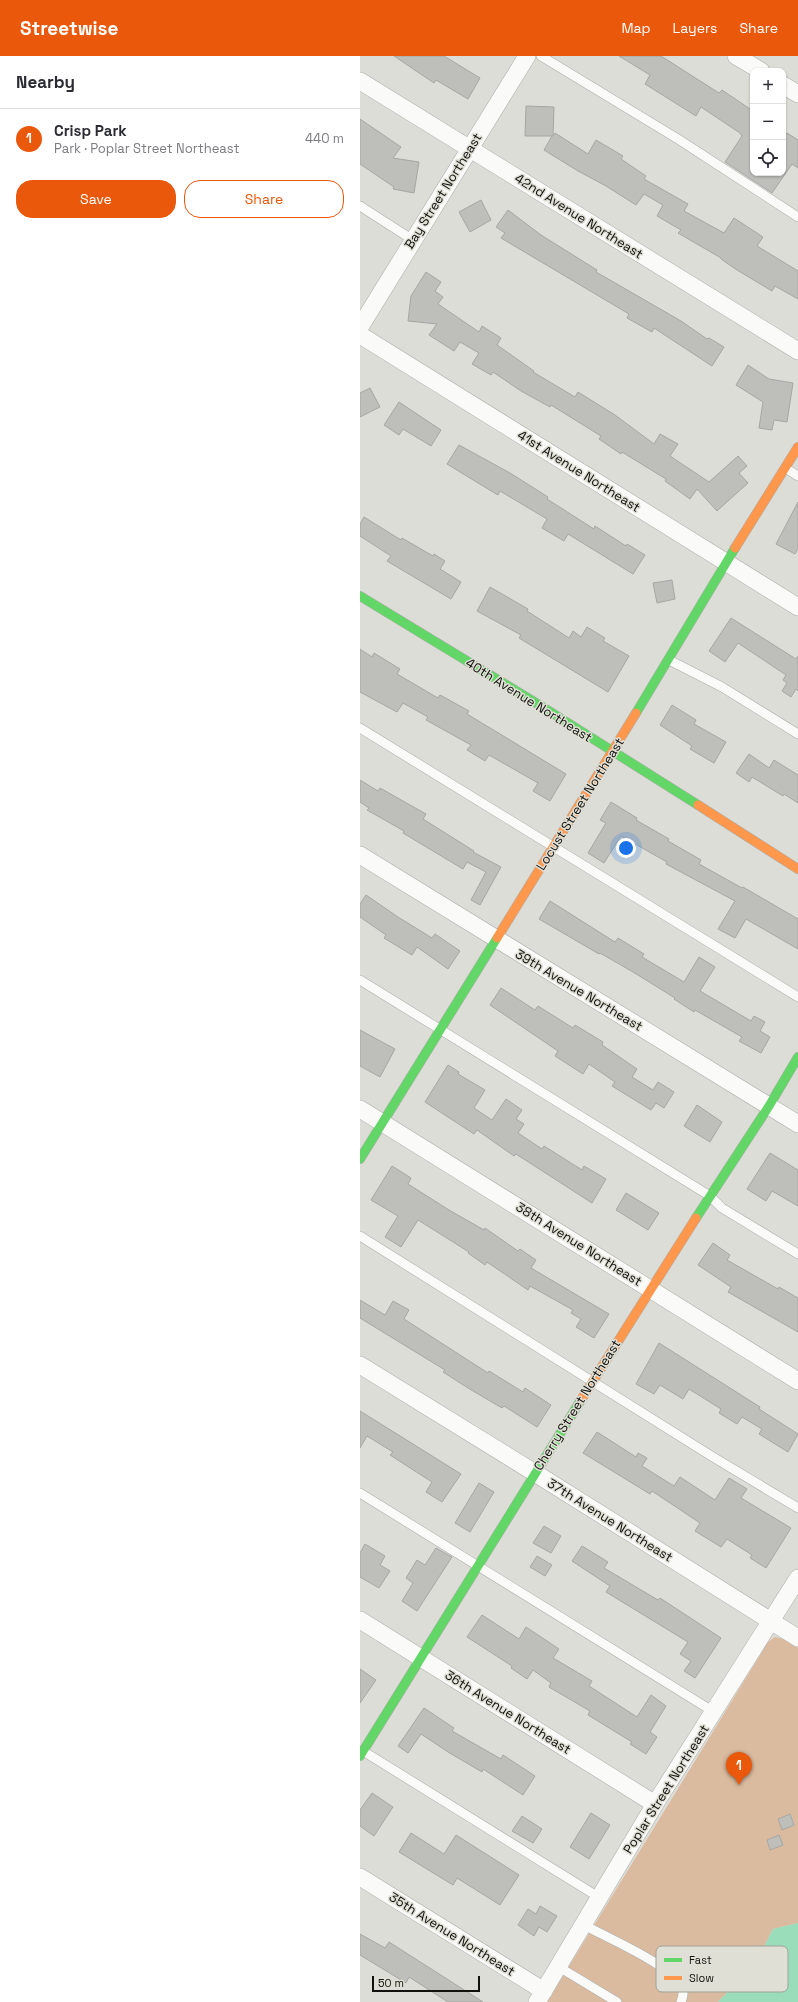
<!DOCTYPE html>
<meta charset="utf-8">
<style>
:root{--surface:#fff;--page:#f7f7f7;--text:#2b2b33;--muted:#7c7c81;--line:#e1e1e2;--accent:#ea580c}
body{margin:0;font-family:"Space Grotesk",sans-serif;background:var(--page);color:var(--text)}
.controls{position:absolute;right:12px;top:12px;display:grid;overflow:hidden;border-radius:8px;box-shadow:0 1px 3px #0004}
.controls button{width:36px;height:36px;display:grid;place-items:center;padding:0;border:0;border-bottom:1px solid var(--line);background:var(--surface);color:var(--text);font:20px sans-serif}
.scale{position:absolute;left:12px;bottom:10px;width:108px;box-sizing:border-box;padding-left:4px;border:2px solid #11110e;border-top:0;font-size:11px;line-height:14px;white-space:nowrap;color:#11110e;-webkit-text-stroke:3px #dfdfd5;paint-order:stroke}
.you{position:absolute;left:266px;top:792px;width:14px;height:14px;margin:-10px;border:3px solid #fff;border-radius:50%;background:#1a73e8;box-shadow:0 0 0 6px #1a73e833}
.badge{display:grid;place-items:center;width:26px;height:26px;border-radius:50%;background:var(--accent);color:#fff;font-size:13px;font-weight:700}
.pin{position:absolute;translate:-50% -33px;filter:drop-shadow(0 1px 2px #0008)}
.pin::after{content:'';position:absolute;top:21px;width:14px;height:12px;background:inherit;clip-path:polygon(0 0,100% 0,50% 100%)}
.list{margin:0;padding:0;list-style:none}
h2{display:flex;justify-content:space-between;align-items:center;height:52px;margin:0;padding:0 16px;font-size:17px}
h2 small{font-size:13px;font-weight:400;color:var(--muted)}
.list li{display:grid;grid-template-columns:26px 1fr auto;gap:12px;align-items:center;box-sizing:border-box;height:60px;padding:0 16px;border-top:1px solid var(--line)}
.list b{display:block;font-size:15px;white-space:nowrap}
.list p{margin:0;font-size:13px;white-space:nowrap;color:var(--muted)}
.list em{font-size:13px;font-style:normal;color:var(--muted)}
.actions{display:flex;gap:8px;padding:12px 16px}
.actions a{flex:1;padding:9px 0;border:1px solid var(--accent);border-radius:16px;text-align:center;font-size:14px;color:var(--accent)}
.actions .main{background:var(--accent);color:#fff}
.icon{flex:none;width:22px;height:22px;fill:none;stroke:currentColor;stroke-width:2;stroke-linecap:round;stroke-linejoin:round}
.map{position:relative;flex:none;width:438px;height:1946px;overflow:hidden}
header{display:flex;align-items:center;gap:24px;box-sizing:border-box;height:56px;padding:0 20px;background:var(--accent);color:#fff}
header strong{font-size:19px}
nav{display:flex;gap:22px;margin-inline-start:auto;font-size:14px}
main{display:flex}
aside{flex:1;background:var(--surface)}
.map>svg:first-child{display:block}
.green{fill:#dbbb9f}
.water{fill:#9addba}
.building{fill:#bebfba;stroke:#a6a7a3}
.lines{fill:none;stroke-linecap:round;stroke-linejoin:round}
.lane-casing{stroke:#acada8;stroke-width:10}
.street-casing{stroke:#acada8;stroke-width:18}
.fast-casing{stroke:#acada8;stroke-width:10}
.slow-casing{stroke:#acada8;stroke-width:10}
.lane{stroke:#fafaf9;stroke-width:9}
.street{stroke:#fafaf9;stroke-width:17}
.fast{stroke:#63d668;stroke-width:9}
.slow{stroke:#ff974d;stroke-width:9}
.labels{text-anchor:middle;dominant-baseline:central;stroke-width:3;stroke-linejoin:round;paint-order:stroke}
.street-label{font-size:13px;fill:#11110e;stroke:#dfdfd5}
.key{fill:#dfdfd5;stroke:#a1a199;stroke-width:1}
.key-label{font-size:11px;fill:#11110e}
</style>
<header>
<strong>Streetwise</strong>
<nav><a>Map</a><a>Layers</a><a>Share</a></nav>
</header>
<main>
<aside>
<h2>Nearby<small></small></h2>
<ul class="list">
<li><span class="badge">1</span><div><b>Crisp Park</b><p>Park · Poplar Street Northeast</p></div><em>440 m</em></li>
</ul>
<div class="actions"><a class="main">Save</a><a>Share</a></div>
</aside>
<div class="map">
<svg width="438" height="1946" viewBox="0 0 438 1946">
<rect width="100%" height="100%" fill="#ddddd7"/>
<path class="green" d="M415,1581L424,1583L438,1592V1867L413,1873L395,1908L358,1946H187L408,1586Z"/>
<path class="water" d="M438,1867V1946H358L395,1908L413,1873Z"/>
<path class="building" d="M34,0H84L120,22L108,43L76,24L74,27Z
M259,0H301L359,37L362,34L393,55V117H423V83L427,77L438,84V112L432,108L412,137L365,106L382,80L380,77L341,51L336,60L285,28L290,19Z
M166,50L194,51L193,80L195,77L228,98L236,84L263,100L261,103L286,120L284,123L328,148L324,155L364,177L374,162L403,181L397,190L438,215V243L415,230L412,235L377,214L361,203V202L318,177L321,174L297,160L303,149L284,138L276,149L246,130L218,115L184,94L192,80H165Z
M0,63L41,91L33,102L59,106L54,137L33,133L34,131L0,108Z
M121,144L131,164L110,176L99,156Z
M148,154L181,179L237,214L236,216L321,265L347,283L349,282L364,291L352,310L294,272L292,276L267,262L269,258L141,182L145,177L136,171Z
M66,216L81,226L75,235L83,241L78,248L119,276L122,270L141,282L137,289L174,315L173,316L215,341L218,336L255,359L294,388L300,378L318,388L310,400L349,426L378,400L387,410L379,417L388,427L357,455L337,433L330,443L305,425L306,423L262,396L261,398L239,383L241,380L191,349L190,351L161,335L133,316L131,319L112,308L119,297L100,286L94,295L69,279L77,268L48,265L51,240Z
M388,309L409,323L433,327L427,366L414,364L412,374L399,372L403,346L376,329Z
M10,332L20,351L0,361V337Z
M39,346L81,374L71,390L43,373L39,379L24,369Z
M99,389L150,417L188,441L187,443L234,473L235,470L266,490L267,488L285,499L273,518L208,478L204,485L182,472L187,463L140,435L138,439L118,427L87,408Z
M438,446V492L435,498L416,488Z
M4,461L41,484L42,482L73,500L74,498L85,505L80,513L101,526L91,543L27,505L31,500L0,480V468Z
M312,524L315,543L297,547L293,527Z
M130,531L168,553L167,555L209,582L213,575L221,581L227,571L245,582L243,585L269,600L248,636L159,582L161,579L117,555Z
M371,562L436,603L438,600V635L436,633L431,641L422,635L427,627L423,624L426,619L378,587L365,606L349,595Z
M0,593L12,601L14,597L40,613L37,618L78,642L80,639L109,655L107,658L206,718L190,745L173,735L178,727L129,699L125,705L107,694L111,689L66,664L68,661L43,647L37,656L0,636Z
M312,649L336,664L334,668L366,686L354,707L330,693L332,690L300,669Z
M389,698L409,712L414,704L438,719V747L424,738L423,740L392,721L389,726L376,717Z
M0,724L18,735L20,732L66,758L63,763L114,795L113,796L141,811L120,849L111,844L126,816L107,806L103,813L43,777L44,775L7,754L9,752L0,746Z
M251,746L277,762L276,764L309,783L308,785L341,804L339,808L382,832L383,831L438,863V893L386,863L375,882L358,873L375,845L306,808L307,806L261,780L244,807L228,797L246,767L240,764Z
M6,839L38,861L72,882L75,878L100,895L88,913L57,891L52,899L24,882L26,879L0,861V848Z
M190,845L255,886L258,882L284,898L282,901L324,926L339,901L355,911L340,935L391,965L394,960L405,966L400,975L410,981L401,997L379,985L382,981L335,954L334,956L314,943L315,942L273,916L240,897L239,898L179,863Z
M141,932L175,954L178,950L213,972L215,969L243,986L242,989L277,1013L272,1021L293,1034L298,1026L314,1036L304,1052L296,1047L291,1054L252,1030L255,1026L229,1008L223,1018L195,1000L198,995L130,949Z
M0,974L35,993L20,1021L0,1010Z
M88,1009L99,1016L98,1018L125,1034L114,1052L132,1064L146,1043L162,1054L156,1063L164,1068L158,1077L182,1093L184,1090L222,1114L224,1110L246,1123L232,1147L156,1098L154,1100L117,1074L114,1078L65,1046Z
M337,1049L362,1066L350,1086L324,1070Z
M410,1097L438,1114V1150L412,1135L406,1145L387,1133Z
M32,1110L51,1122L48,1128L89,1154L124,1174L125,1172L158,1195L160,1193L176,1204L171,1212L249,1258L234,1282L216,1271L221,1263L211,1257L213,1254L170,1230L168,1234L127,1206L125,1209L108,1197L109,1196L58,1164L41,1191L25,1181L38,1160L11,1144Z
M266,1137L299,1157L288,1174L256,1154Z
M353,1187L370,1199L367,1204L418,1233L419,1231L438,1242V1276L368,1236L371,1231L338,1209Z
M0,1244L25,1259L33,1245L49,1254L44,1263L128,1317L129,1315L163,1336L165,1332L191,1349L177,1371L144,1350L142,1352L108,1332L83,1316L85,1314L0,1262Z
M299,1287L400,1351L399,1353L438,1378L428,1396L399,1378L402,1373L382,1361L377,1368L359,1357L361,1353L329,1333L323,1343L300,1329L294,1338L276,1328Z
M0,1355L101,1418L82,1446L66,1436L72,1426L30,1399L33,1396L7,1380L0,1392Z
M237,1376L276,1401L278,1397L287,1402L282,1410L314,1430L320,1421L355,1444L369,1422L387,1433L381,1442L431,1472L406,1512L390,1502L392,1499L367,1483L361,1491L335,1475L340,1467L292,1435L290,1438L223,1397Z
M119,1427L134,1436L110,1476L95,1467Z
M184,1470L201,1480L191,1497L173,1487Z
M5,1488L25,1500L20,1509L30,1515L19,1532L0,1521V1497Z
M222,1490L248,1506L244,1512L298,1544L300,1542L361,1582L335,1622L324,1615L331,1605L320,1598L328,1586L246,1536L250,1530L212,1505Z
M76,1492L92,1501L57,1555L42,1545L53,1527L46,1522L57,1504L65,1509Z
M177,1500L192,1509L185,1520L170,1511Z
M122,1559L159,1583L166,1571L199,1593L193,1602L232,1625L229,1630L277,1661L291,1639L306,1650L290,1676L297,1681L286,1698L270,1688L272,1686L228,1659L230,1655L189,1631L191,1627L173,1614L167,1623L151,1612L152,1610L107,1581Z
M0,1613L16,1624L0,1647Z
M64,1652L94,1672L92,1675L141,1703L143,1699L175,1720L163,1739L123,1713L122,1716L88,1696L61,1678L48,1697L38,1690Z
M12,1737L33,1751L14,1780L0,1770V1754Z
M231,1757L250,1769L229,1803L210,1791Z
M430,1758L434,1769L422,1774L418,1763Z
M162,1760L182,1773L173,1787L152,1775Z
M51,1777L84,1798L96,1779L159,1819L140,1849L97,1822L93,1829L39,1796Z
M419,1779L423,1789L410,1794L407,1784Z
M180,1850L197,1860L187,1876L179,1871L174,1880L158,1869L168,1853L176,1858Z
M0,1878L25,1892L29,1886L123,1946H88L49,1921L46,1927L0,1899Z"/>
<g class="lines">
<defs>
<path id="lane" d="M181,0L318,83L438,161
M0,150L53,184
M425,412L438,420
M309,604L362,631L438,678
M0,672L438,941
M0,924L350,1140L362,1152L438,1198
M0,1180L353,1401L438,1452
M0,1437L354,1656
M3,1695L240,1842
M224,1869C248,1882 303,1906 319,1926C324,1932 324,1939 321,1946
M199,1911L257,1946"/>
<path id="street" d="M376,0L401,15
M0,25L438,295
M423,29L438,38
M0,271L167,0
M0,279L438,551
M0,799L438,1068
M0,1053L438,1325
M0,1309L175,1417L438,1582
M0,1564L295,1748
M0,1821L184,1935
M177,1946L295,1748L438,1522"/>
<path id="fast" d="M0,540L181,650L338,749
M276,657L375,492
M0,1103L137,882
M336,1162L409,1050L438,1001
M0,1700L221,1344"/>
<path id="slow" d="M375,492L438,391
M338,749L438,813
M137,882L276,657
M221,1344L336,1162"/>
</defs>
<use href="#lane" class="lane-casing"/>
<use href="#street" class="street-casing"/>
<use href="#fast" class="fast-casing"/>
<use href="#slow" class="slow-casing"/>
<use href="#lane" class="lane"/>
<use href="#street" class="street"/>
<use href="#fast" class="fast"/>
<use href="#slow" class="slow"/>
</g>
<g class="labels">
<g class="street-label">
<text transform="translate(83 135) rotate(-58)">Bay Street Northeast</text>
<text transform="translate(219 160) rotate(32)">42nd Avenue Northeast</text>
<text transform="translate(219 415) rotate(32)">41st Avenue Northeast</text>
<text transform="translate(169 644) rotate(32)">40th Avenue Northeast</text>
<text transform="translate(220 748) rotate(-58)">Locust Street Northeast</text>
<text transform="translate(219 934) rotate(31)">39th Avenue Northeast</text>
<text transform="translate(219 1188) rotate(32)">38th Avenue Northeast</text>
<text transform="translate(217 1349) rotate(-58)">Cherry Street Northeast</text>
<text transform="translate(250 1464) rotate(32)">37th Avenue Northeast</text>
<text transform="translate(148 1656) rotate(32)">36th Avenue Northeast</text>
<text transform="translate(306 1733) rotate(-58)">Poplar Street Northeast</text>
<text transform="translate(92 1878) rotate(32)">35th Avenue Northeast</text>
</g>
</g>
<rect x="296" y="1890" width="132" height="46" rx="6" class="key"/>
<rect x="304" y="1902" width="18" height="4" fill="#63d668"/>
<rect x="304" y="1920" width="18" height="4" fill="#ff974d"/>
<g class="key-label">
<text x="329" y="1908">Fast</text>
<text x="329" y="1926">Slow</text>
</g>
</svg>
<div class="controls">
<button>+</button>
<button>−</button>
<button><svg class="icon" aria-label="locate" viewBox="0 0 24 24"><circle cx="12" cy="12" r="6"/><path d="M12 2v4M12 18v4M2 12h4M18 12h4"/></svg></button>
</div>
<div class="scale">50 m</div>
<div class="you"></div>
<div class="pin badge" style="left:379px;top:1729px">1</div>
</div>
</main>
